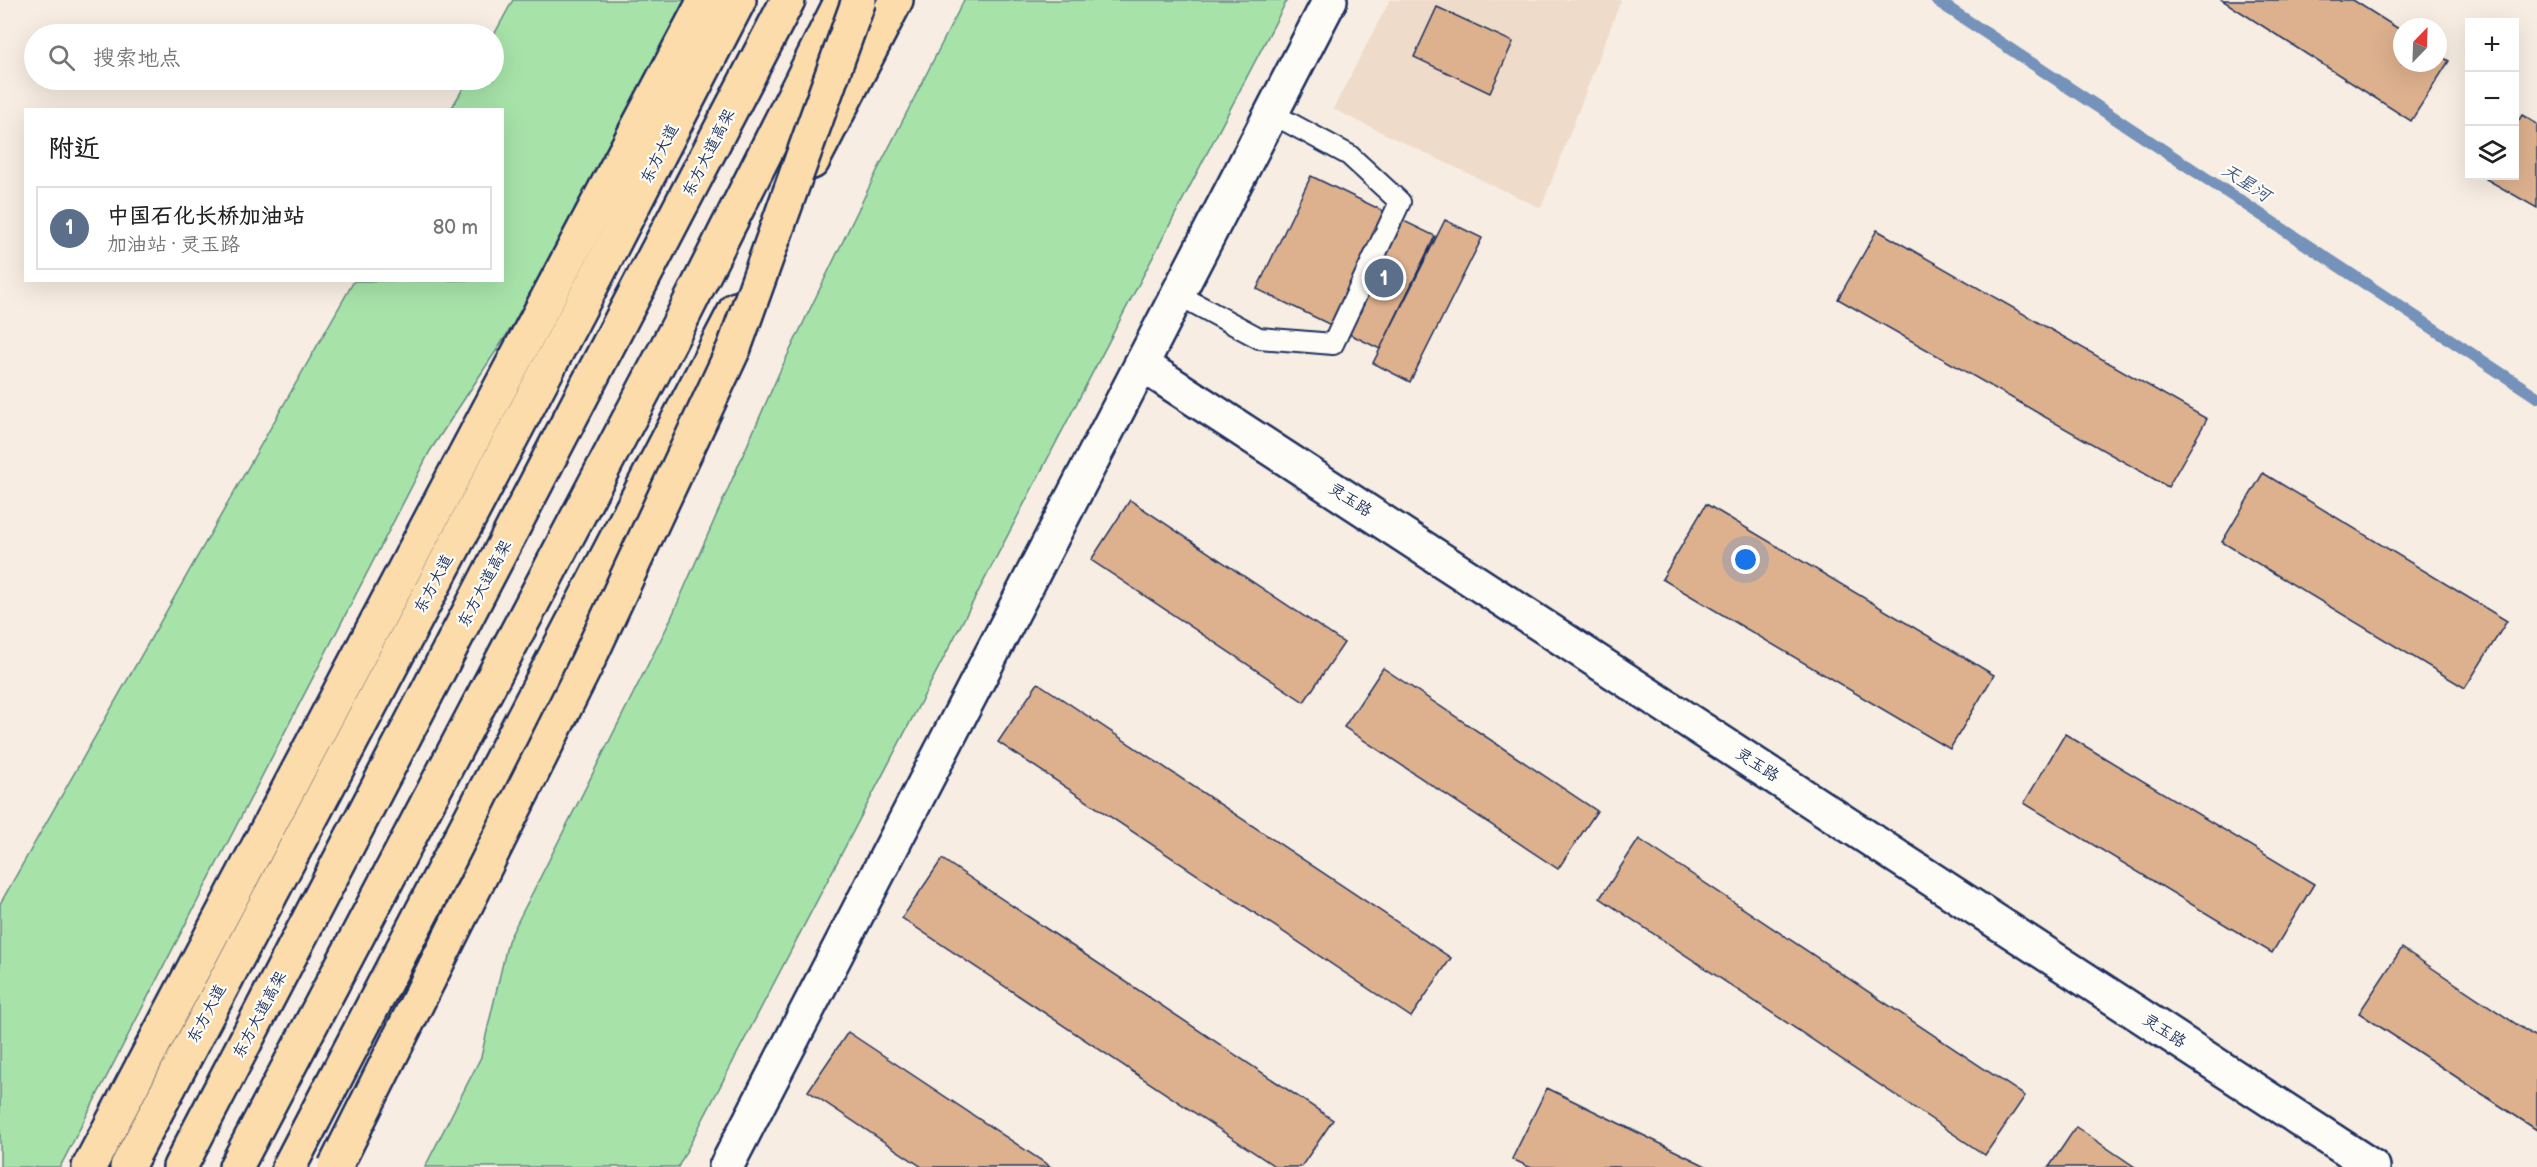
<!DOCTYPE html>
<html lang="zh">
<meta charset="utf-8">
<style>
:root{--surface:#fff;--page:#f2f2f2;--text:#222;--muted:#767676;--line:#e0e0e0;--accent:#0b8043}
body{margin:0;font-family:"Balsamiq Sans","LXGW WenKai TC",sans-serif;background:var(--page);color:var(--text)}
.controls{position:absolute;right:18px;top:18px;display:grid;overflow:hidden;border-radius:0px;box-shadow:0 6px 24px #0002}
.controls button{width:54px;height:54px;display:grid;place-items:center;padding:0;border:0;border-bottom:2px solid var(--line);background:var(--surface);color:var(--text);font:30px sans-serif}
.compass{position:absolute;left:2393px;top:18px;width:54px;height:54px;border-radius:50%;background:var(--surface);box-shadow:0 6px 24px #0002;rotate:23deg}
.you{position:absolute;left:1746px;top:560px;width:21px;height:21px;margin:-15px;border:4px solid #fff;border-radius:50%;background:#1a73e8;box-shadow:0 0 0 9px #1a73e833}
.badge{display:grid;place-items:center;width:39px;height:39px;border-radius:50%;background:var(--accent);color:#fff;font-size:20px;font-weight:700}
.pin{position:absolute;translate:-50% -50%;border:3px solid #fff;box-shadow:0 2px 6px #0006}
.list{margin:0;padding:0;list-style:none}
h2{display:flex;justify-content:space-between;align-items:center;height:78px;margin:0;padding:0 24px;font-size:26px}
h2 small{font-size:20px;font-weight:400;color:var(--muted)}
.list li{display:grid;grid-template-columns:39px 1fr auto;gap:18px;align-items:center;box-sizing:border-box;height:84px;margin:0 12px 12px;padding:0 12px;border:2px solid var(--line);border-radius:0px}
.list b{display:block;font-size:22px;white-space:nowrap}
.list p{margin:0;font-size:20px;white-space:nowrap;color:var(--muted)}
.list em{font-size:20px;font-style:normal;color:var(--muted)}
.icon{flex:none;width:33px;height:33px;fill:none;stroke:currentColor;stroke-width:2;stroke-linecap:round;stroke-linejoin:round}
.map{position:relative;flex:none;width:2537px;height:1167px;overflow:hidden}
.search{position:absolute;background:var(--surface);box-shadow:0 6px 24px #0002;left:24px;top:24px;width:480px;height:66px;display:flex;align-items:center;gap:15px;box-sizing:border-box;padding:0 21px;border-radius:33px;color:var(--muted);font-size:22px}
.panel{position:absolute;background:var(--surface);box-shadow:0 6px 24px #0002;left:24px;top:108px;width:480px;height:174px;border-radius:0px}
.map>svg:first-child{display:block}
.built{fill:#efdbc9}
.green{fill:#a7e3a9;stroke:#618984;stroke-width:1.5}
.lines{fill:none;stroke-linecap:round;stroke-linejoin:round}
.stream{stroke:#7492ba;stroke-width:12}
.building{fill:#ddb18e;stroke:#1b2f5e;stroke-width:1.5}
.lane-casing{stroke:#1b2f5e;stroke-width:24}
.secondary-casing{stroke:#1b2f5e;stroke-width:38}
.primary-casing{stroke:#1b2f5e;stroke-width:38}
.highway-casing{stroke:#1b2f5e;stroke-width:38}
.lane{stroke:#fdfcf7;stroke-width:20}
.secondary{stroke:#fdfcf7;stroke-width:33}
.primary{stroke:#fcdcab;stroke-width:33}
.highway{stroke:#fcdcab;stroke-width:33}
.highway-bridge-casing{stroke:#1b2f5e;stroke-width:38;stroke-linecap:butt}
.highway-bridge{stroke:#fcdcab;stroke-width:33}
.labels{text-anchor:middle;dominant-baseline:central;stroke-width:4.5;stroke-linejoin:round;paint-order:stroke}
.street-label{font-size:16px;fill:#1b2f5e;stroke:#fdfcf7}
.water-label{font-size:18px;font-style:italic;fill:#405884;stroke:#fdfcf7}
</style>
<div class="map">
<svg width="2537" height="1167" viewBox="0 0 2537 1167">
<rect width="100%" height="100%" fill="#f7ede2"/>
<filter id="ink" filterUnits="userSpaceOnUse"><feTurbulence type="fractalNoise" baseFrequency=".0167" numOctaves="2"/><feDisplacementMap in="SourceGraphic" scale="12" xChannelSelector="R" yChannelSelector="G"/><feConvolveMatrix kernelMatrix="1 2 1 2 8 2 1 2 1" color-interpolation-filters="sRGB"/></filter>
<g filter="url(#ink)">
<path class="built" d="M1390,0H1621L1541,208L1333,109Z"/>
<path class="green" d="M513,0H735L558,257L430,451L60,1167H0V904L354,281L502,280V110L451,109L468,80H494V35Z
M964,0H1287L678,1167H425L481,1057L508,941L668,625L780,371L876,173Z"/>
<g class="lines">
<path class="stream" d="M1936,0L2537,397"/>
</g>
<path class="building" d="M2222,0H2353L2402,31V63H2438V54L2449,61L2411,121Z
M1437,7L1513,42L1490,93L1414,57Z
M2522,115L2537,124V208L2486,179L2488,176H2514V128Z
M1311,176L1435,236L1380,349L1257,289Z
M1445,220L1482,238L1410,382L1373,363Z
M1877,230L2207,419L2168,487L1838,299Z
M2263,473L2507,621L2465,688L2222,542Z
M1130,500L1344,643L1304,702L1091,560Z
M1706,504L1994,675L1950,749L1662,579Z
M1383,668L1597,811L1558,869L1344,727Z
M1038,683L1451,958L1411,1017L998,742Z
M2065,734L2314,884L2272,953L2024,803Z
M1639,839L2025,1096L1985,1155L1600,898Z
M942,859L1333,1120L1301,1167H1276L902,918Z
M2402,948L2537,1038V1130L2359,1013Z
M848,1032L1051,1167H922L808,1091Z
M1547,1088L1708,1167H1529L1512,1159Z
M2076,1127L2135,1167H2049Z"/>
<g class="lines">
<defs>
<path id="lane" d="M1177,294L1259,338L1333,344L1400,202L1349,155L1271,113"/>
<path id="secondary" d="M1141,364L2373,1167
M726,1167L1330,0"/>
<path id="primary" d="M812,162L896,0
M127,1167L595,279L739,0
M289,1167L736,309"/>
<path id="highway" d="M89,1167L705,0
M180,1167L788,0
M236,1167L680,322L842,0"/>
</defs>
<use href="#lane" class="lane-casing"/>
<use href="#secondary" class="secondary-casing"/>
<use href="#primary" class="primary-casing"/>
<use href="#highway" class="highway-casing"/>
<use href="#lane" class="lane"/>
<use href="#secondary" class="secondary"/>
<use href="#primary" class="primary"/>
<use href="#highway" class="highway"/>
<defs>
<path id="highway-bridge" d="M335,1167L586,665L734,348L859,0"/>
</defs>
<use href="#highway-bridge" class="highway-bridge-casing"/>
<use href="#highway-bridge" class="highway-bridge"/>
</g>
</g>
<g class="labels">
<g class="street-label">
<text transform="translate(709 153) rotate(-63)">东方大道高架</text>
<text transform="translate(660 154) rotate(-63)">东方大道</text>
<text transform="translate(1350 500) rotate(33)">灵玉路</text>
<text transform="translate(434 584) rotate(-62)">东方大道</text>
<text transform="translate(485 584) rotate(-62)">东方大道高架</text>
<text transform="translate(1757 765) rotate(33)">灵玉路</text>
<text transform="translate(207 1014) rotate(-62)">东方大道</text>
<text transform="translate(260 1015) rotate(-62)">东方大道高架</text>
<text transform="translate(2164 1031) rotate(33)">灵玉路</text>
</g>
<g class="water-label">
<text transform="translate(2246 183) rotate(33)">天星河</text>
</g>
</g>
</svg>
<div class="controls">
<button>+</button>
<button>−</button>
<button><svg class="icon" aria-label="layers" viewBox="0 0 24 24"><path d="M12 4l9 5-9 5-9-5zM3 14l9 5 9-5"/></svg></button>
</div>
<svg class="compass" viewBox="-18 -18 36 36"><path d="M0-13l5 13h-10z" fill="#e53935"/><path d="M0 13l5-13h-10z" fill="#767676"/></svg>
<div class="you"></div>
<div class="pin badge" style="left:1384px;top:278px;background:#5c6f8a">1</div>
<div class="search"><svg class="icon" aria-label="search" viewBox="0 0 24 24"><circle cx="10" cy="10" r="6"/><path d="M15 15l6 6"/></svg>搜索地点</div>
<section class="panel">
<h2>附近<small></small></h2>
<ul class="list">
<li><span class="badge" style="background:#5c6f8a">1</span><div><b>中国石化长桥加油站</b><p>加油站 · 灵玉路</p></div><em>80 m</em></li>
</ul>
</section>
</div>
